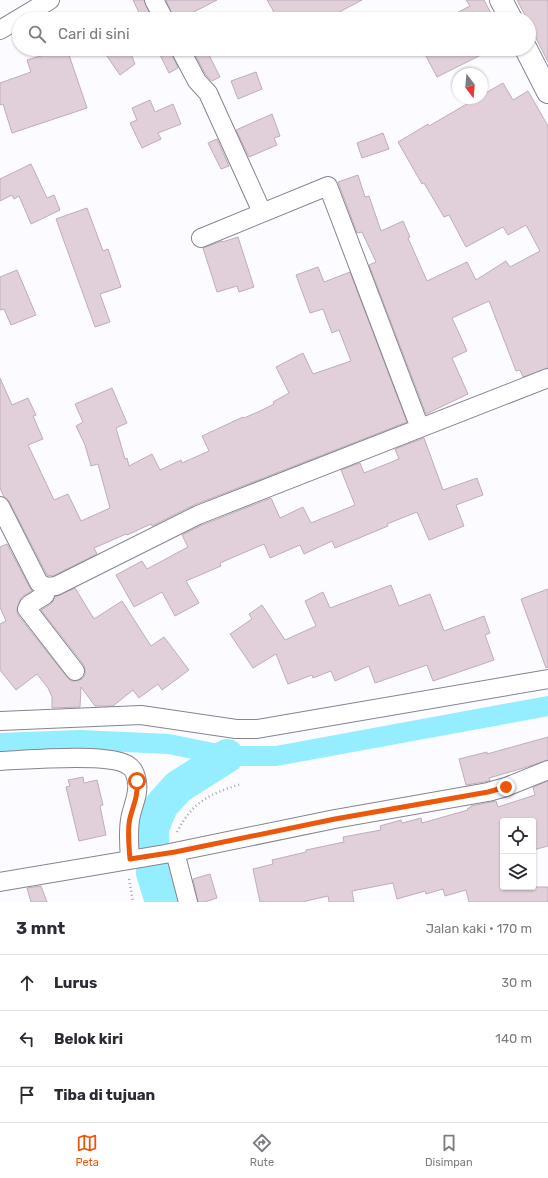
<!DOCTYPE html>
<html lang="id">
<meta charset="utf-8">
<style>
:root{--surface:#fff;--page:#f7f7f7;--text:#2b2b33;--muted:#7c7c81;--line:#e1e1e2;--accent:#ea580c}
body{margin:0;font-family:Rubik,sans-serif;background:var(--page);color:var(--text)}
.controls{position:absolute;right:12px;bottom:12px;display:grid;overflow:hidden;border-radius:4px;box-shadow:0 1px 3px #0004}
.controls button{width:36px;height:36px;display:grid;place-items:center;padding:0;border:0;border-bottom:1px solid var(--line);background:var(--surface);color:var(--text);font:20px sans-serif}
.compass{position:absolute;left:452px;top:68px;width:36px;height:36px;border-radius:50%;background:var(--surface);box-shadow:0 1px 3px #0004;rotate:164deg}
.stop{position:absolute;width:12px;height:12px;margin:-9px;border:3px solid #ea580c;border-radius:50%;background:#fff}
.stop.end{background:#ea580c;border-color:#fff;box-shadow:0 1px 4px #0008}
.list{margin:0;padding:0;list-style:none}
h2{display:flex;justify-content:space-between;align-items:center;height:52px;margin:0;padding:0 16px;font-size:17px}
h2 small{font-size:13px;font-weight:400;color:var(--muted)}
.list li{display:grid;grid-template-columns:26px 1fr auto;gap:12px;align-items:center;box-sizing:border-box;height:56px;padding:0 16px;border-top:1px solid var(--line)}
.list b{display:block;font-size:15px;white-space:nowrap}
.list em{font-size:13px;font-style:normal;color:var(--muted)}
.icon{flex:none;width:22px;height:22px;fill:none;stroke:currentColor;stroke-width:2;stroke-linecap:round;stroke-linejoin:round}
.map{position:relative;flex:none;width:548px;height:902px;overflow:hidden}
.search{position:absolute;background:var(--surface);box-shadow:0 1px 3px #0004;left:12px;right:12px;top:12px;height:44px;display:flex;align-items:center;gap:10px;box-sizing:border-box;padding:0 14px;border-radius:22px;color:var(--muted);font-size:15px}
.sheet{height:220px;background:var(--surface)}
nav{display:flex;justify-content:space-around;align-items:center;box-sizing:border-box;height:56px;border-top:1px solid var(--line);background:var(--surface);font-size:11px;color:var(--muted)}
nav a{display:grid;justify-items:center;gap:2px}
nav .on{color:var(--accent)}
.map>svg:first-child{display:block}
.lines{fill:none;stroke-linecap:round;stroke-linejoin:round}
.canal{stroke:#94eeff;stroke-width:20}
.river{stroke:#94eeff;stroke-width:34}
.building{fill:#e1d0da;stroke:#bfaeb8}
.minor-casing{stroke:#878393;stroke-width:20}
.secondary-casing{stroke:#878393;stroke-width:24}
.path{stroke:#a6a5aa;stroke-width:2.5;stroke-dasharray:1 3;stroke-linecap:butt}
.minor{stroke:#fff;stroke-width:18}
.secondary{stroke:#fff;stroke-width:22}
.route{stroke:#ea580c;stroke-width:5}
</style>
<div class="map">
<svg width="548" height="902" viewBox="0 0 548 902">
<rect width="100%" height="100%" fill="#fcfbff"/>
<g class="lines">
<path class="canal" d="M0,743L80,740L169,744L227,756H276L548,706"/>
<path class="river" d="M162,902L153,873L152,828L161,806L178,787L227,756"/>
</g>
<path class="building" d="M133,0H144L152,19H142Z
M166,0H217L188,15L190,19H174Z
M267,0H362L326,19H278Z
M466,0H484L494,19H445L470,6Z
M517,0H548V62L529,24V19H527Z
M42,49H67L87,108L12,133L3,104L0,105V83L31,72L27,60L44,55Z
M102,49H129L135,64L120,75Z
M157,49H170L178,68L169,73Z
M192,49H206L220,77L212,81L206,75Z
M436,49H493L437,77L425,54Z
M256,72L262,89L238,99L231,81Z
M503,83L513,100L528,91L548,126V368L523,377L520,370L516,371L489,301L452,318L467,351L452,358L468,394L426,414L369,265L376,262L362,232L357,233L338,182L358,175L365,197L369,196L381,231L403,221L410,237L408,238L427,281L467,262L476,280L506,261L510,267L540,251L526,225L508,235L503,227L466,247L449,215L444,217L424,183L422,184L398,142L428,124L429,126L477,98H482V95Z
M150,100L155,112L173,104L181,124L158,133L161,139L142,148L130,123L137,120L132,108Z
M272,114L280,136L274,138L277,145L249,157L236,130Z
M383,133L389,149L362,158L357,143Z
M217,139L229,166L221,169L208,143Z
M31,164L47,198L54,195L60,210L31,224L19,196L14,199L12,195L0,201V179Z
M87,208L103,251L108,249L121,287L100,294L110,322L95,327L56,219Z
M238,237L254,287L239,292L237,286L217,292L203,248L222,241V242Z
M318,267L324,282L350,272L407,422L194,505L152,526L151,524L127,535L126,534L94,548L97,554L53,576L47,575L9,501L4,497L0,488V378L12,405L28,398L36,415L33,416L43,439L28,445L54,500L68,494L81,521L110,508L98,464L91,466L85,445L76,426L83,422L75,404L112,388L127,423L116,428L125,459L127,458L129,466L152,454L160,470L181,460L182,463L209,451L202,436L243,417L244,418L260,411L274,404L273,402L289,393L276,367L303,353L313,374L351,361L339,330L332,333L323,309L310,313L296,275Z
M17,270L36,315L11,325L4,309L0,310V277Z
M424,438L443,490L477,478L483,495L456,505L464,526L429,540L417,512L387,524L388,526L335,548L332,541L304,554L300,545L270,558L264,544L220,563L221,566L186,581L199,603L175,616L162,592L134,607L116,575L142,561L147,569L188,547L182,535L202,525L271,498L280,518L303,507L311,523L355,505L341,470L360,463L364,473L399,459L395,449Z
M7,544L30,588L32,591L23,596L20,600L17,610L18,615L67,677L71,681H76L82,679L85,675V670L84,665L41,610L51,604L55,597L75,588L94,619L122,601L151,646L164,637L189,670L162,690L158,684L139,698L133,690L113,706H95L81,687L80,707L52,708V697L48,688L37,674L16,690L0,670V624L6,621L0,607V547Z
M391,585L399,606L430,594L444,631L484,616L490,633L485,635L494,660L433,681L427,665L375,683L369,666L335,681L331,671L313,678L312,675L288,684L276,654L253,668L230,634L252,619L249,614L262,605L285,640L316,626L305,601L323,592L330,608Z
M548,589V667L546,668L521,599Z
M548,737V760L527,767L489,778L490,781L466,785L459,759L487,752V754Z
M83,777L84,783L97,780L103,805L100,806L106,835L79,841L66,787L70,786L68,780Z
M548,781V846L533,850V821H503V887H548V902H469L466,890L445,896L443,889L426,894L425,891L397,899L393,883L352,891L354,902H329L328,896L302,902H260L253,869L273,864L272,860L306,852V850L344,842L343,837L381,830L380,826L401,820L402,823L421,818L422,823L468,810L467,809L471,807V806L496,801L498,807L535,795L533,787Z
M210,874L217,898L205,902H198L193,879Z
M41,886L47,902H31L27,888Z"/>
<g class="lines">
<defs>
<path id="minor" d="M154,0L164,19
M0,30L50,0
M180,49L197,81L208,93L262,212
M201,238L328,186L420,428
M0,506L39,583L47,587L56,586L198,515L548,378
M47,587L45,595L29,605L27,609L75,671
M0,721L141,715L236,729H257L548,679
M0,761C25,760 112,752 129,766C134,769 136,776 137,782C139,796 132,806 130,820C128,833 129,846 130,859
M175,852L188,902
M0,882L165,854L335,819L488,792L506,787L548,770"/>
<path id="secondary" d="M501,0L511,19
M526,49L548,92"/>
</defs>
<use href="#minor" class="minor-casing"/>
<use href="#secondary" class="secondary-casing"/>
<path class="path" d="M177,832C193,801 210,794 241,784
M129,879L133,902"/>
<use href="#minor" class="minor"/>
<use href="#secondary" class="secondary"/>
</g>
<g class="lines">
<path class="route" d="M137,781C138,797 134,803 130,818C127,831 129,846 130,859L175,852L335,819L488,792L506,787"/>
</g>
</svg>
<div class="controls">
<button><svg class="icon" aria-label="locate" viewBox="0 0 24 24"><circle cx="12" cy="12" r="6"/><path d="M12 2v4M12 18v4M2 12h4M18 12h4"/></svg></button>
<button><svg class="icon" aria-label="layers" viewBox="0 0 24 24"><path d="M12 4l9 5-9 5-9-5zM3 14l9 5 9-5"/></svg></button>
</div>
<svg class="compass" viewBox="-18 -18 36 36"><path d="M0-13l5 13h-10z" fill="#e53935"/><path d="M0 13l5-13h-10z" fill="#7c7c81"/></svg>
<div class="stop" style="left:137px;top:781px"></div>
<div class="stop end" style="left:506px;top:787px"></div>
<div class="search"><svg class="icon" aria-label="search" viewBox="0 0 24 24"><circle cx="10" cy="10" r="6"/><path d="M15 15l6 6"/></svg>Cari di sini</div>
</div>
<section class="sheet">
<h2>3 mnt<small>Jalan kaki · 170 m</small></h2>
<ul class="list">
<li><svg class="icon" aria-label="ahead" viewBox="0 0 24 24"><path d="M12 20V5M6 11l6-6 6 6"/></svg><div><b>Lurus</b></div><em>30 m</em></li>
<li><svg class="icon" aria-label="left" viewBox="0 0 24 24"><path d="M17 20v-9H6M10 6l-5 5 5 5"/></svg><div><b>Belok kiri</b></div><em>140 m</em></li>
<li><svg class="icon" aria-label="arrive" viewBox="0 0 24 24"><path d="M6 21V4h12l-3 4 3 4H6"/></svg><div><b>Tiba di tujuan</b></div></li>
</ul>
</section>
<nav>
<a class="on"><svg class="icon" aria-label="map" viewBox="0 0 24 24"><path d="M3 6l6-2 6 2 6-2v14l-6 2-6-2-6 2zM9 4v14M15 6v14"/></svg>Peta</a>
<a><svg class="icon" aria-label="directions" viewBox="0 0 24 24"><path d="M12 3l9 9-9 9-9-9zM9 14v-3h6M13 9l2 2-2 2"/></svg>Rute</a>
<a><svg class="icon" aria-label="saved" viewBox="0 0 24 24"><path d="M7 4h10v16l-5-4-5 4z"/></svg>Disimpan</a>
</nav>
